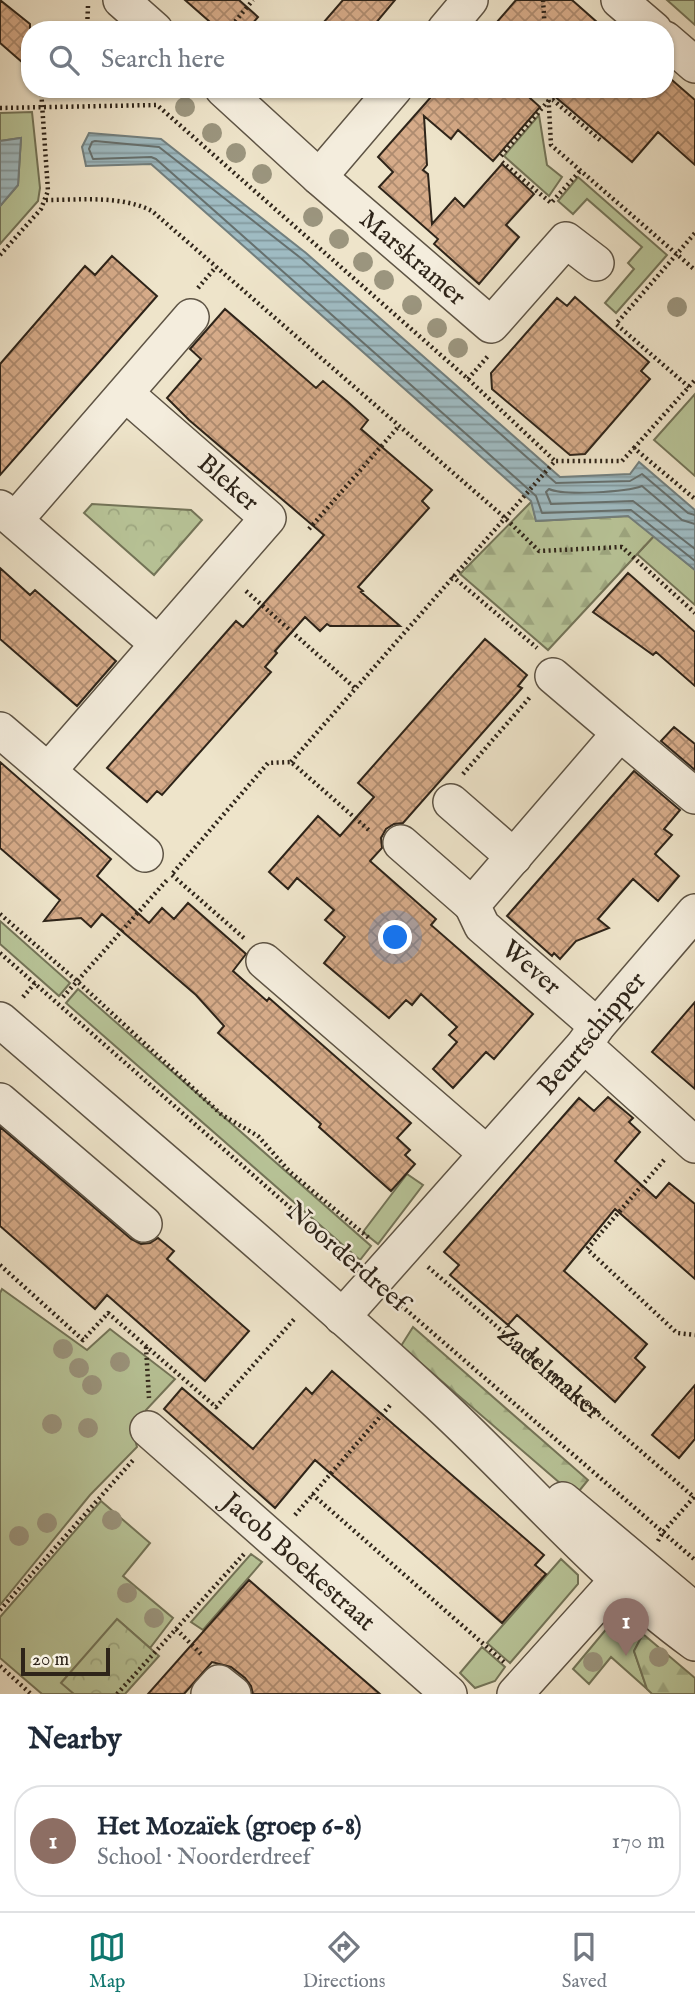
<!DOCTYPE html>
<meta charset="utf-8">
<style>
:root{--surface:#fff;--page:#f6f6f7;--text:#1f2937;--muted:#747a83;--line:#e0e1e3;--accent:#0f766e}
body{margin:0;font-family:"IM FELL English",serif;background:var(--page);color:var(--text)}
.scale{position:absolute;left:21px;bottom:18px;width:89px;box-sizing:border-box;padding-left:7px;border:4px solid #2e2419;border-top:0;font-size:19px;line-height:24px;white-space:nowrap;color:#2e2419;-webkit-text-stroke:5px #f4eddd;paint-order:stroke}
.you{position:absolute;left:396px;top:938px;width:24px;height:24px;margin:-18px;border:5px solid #fff;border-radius:50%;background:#1a73e8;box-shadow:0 0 0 10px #1a73e833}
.badge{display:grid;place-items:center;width:46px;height:46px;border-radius:50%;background:var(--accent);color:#fff;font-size:23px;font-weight:700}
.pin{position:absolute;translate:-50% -58px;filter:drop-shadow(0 2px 4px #0008)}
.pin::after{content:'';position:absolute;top:37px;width:24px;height:21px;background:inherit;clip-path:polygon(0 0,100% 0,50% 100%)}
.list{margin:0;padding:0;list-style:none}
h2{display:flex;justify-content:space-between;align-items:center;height:91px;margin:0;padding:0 28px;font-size:30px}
h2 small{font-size:23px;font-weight:400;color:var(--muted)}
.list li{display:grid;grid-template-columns:46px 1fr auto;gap:21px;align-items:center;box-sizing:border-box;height:112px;margin:0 14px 14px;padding:0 14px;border:2px solid var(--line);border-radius:28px}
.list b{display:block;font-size:26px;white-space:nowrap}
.list p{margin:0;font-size:23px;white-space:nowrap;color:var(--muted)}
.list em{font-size:23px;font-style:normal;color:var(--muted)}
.icon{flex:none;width:38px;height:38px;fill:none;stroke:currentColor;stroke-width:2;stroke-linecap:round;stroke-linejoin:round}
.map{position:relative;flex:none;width:695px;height:1694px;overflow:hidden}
.search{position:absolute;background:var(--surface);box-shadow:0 2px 5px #0004;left:21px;right:21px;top:21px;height:77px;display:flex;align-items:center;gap:18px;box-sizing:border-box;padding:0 24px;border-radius:28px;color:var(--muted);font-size:26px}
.sheet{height:217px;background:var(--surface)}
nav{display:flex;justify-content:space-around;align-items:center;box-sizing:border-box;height:98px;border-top:2px solid var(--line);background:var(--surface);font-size:19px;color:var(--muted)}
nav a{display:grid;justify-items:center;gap:4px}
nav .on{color:var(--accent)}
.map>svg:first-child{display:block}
.green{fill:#b8c498;stroke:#737458;stroke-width:2}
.forest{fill:url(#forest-firs);stroke:#737458;stroke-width:2}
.park{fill:url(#park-crowns);stroke:#737458;stroke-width:2}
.water{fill:url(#water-rules);stroke:#727f7e;stroke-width:2}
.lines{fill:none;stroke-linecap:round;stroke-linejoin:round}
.shore{stroke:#66706e;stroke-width:2}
.building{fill:url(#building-cross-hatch);stroke:#2e2419;stroke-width:2}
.minor-casing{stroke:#5e5445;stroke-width:38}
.path{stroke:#2e2419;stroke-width:4.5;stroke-dasharray:2 3.5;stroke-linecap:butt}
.minor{stroke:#f4eddd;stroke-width:35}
.tree{fill:#9b957e}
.labels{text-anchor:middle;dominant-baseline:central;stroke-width:5;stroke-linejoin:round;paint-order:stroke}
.street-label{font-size:26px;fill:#2e2419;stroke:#f4eddd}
</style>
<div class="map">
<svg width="695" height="1694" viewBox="0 0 695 1694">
<defs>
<pattern id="forest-firs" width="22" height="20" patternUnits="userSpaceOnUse" patternTransform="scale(1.75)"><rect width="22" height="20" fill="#b8c498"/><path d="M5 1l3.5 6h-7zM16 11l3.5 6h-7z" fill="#9ea882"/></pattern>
<pattern id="park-crowns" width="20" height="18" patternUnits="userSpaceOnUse" patternTransform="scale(1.75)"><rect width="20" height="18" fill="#b8c498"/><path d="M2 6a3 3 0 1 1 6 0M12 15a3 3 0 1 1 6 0" fill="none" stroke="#9ea882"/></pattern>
<pattern id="water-rules" width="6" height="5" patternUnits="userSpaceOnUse" patternTransform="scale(1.75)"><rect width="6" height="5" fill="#9fbbc2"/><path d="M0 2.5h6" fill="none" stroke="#82989d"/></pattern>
<pattern id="building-cross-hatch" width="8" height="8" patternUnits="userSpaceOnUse" patternTransform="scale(1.75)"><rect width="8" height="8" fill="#d6ab89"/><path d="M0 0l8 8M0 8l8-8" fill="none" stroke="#ae8b6f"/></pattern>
</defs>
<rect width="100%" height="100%" fill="#eee4ca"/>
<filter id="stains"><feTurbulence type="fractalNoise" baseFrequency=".00286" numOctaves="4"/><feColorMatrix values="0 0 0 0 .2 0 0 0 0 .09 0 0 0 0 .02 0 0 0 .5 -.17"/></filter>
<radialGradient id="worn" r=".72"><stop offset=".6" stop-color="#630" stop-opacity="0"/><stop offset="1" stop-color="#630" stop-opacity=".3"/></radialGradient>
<path class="green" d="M667,0H695V25Z
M32,112L40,188L38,201L0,244V206L18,185L21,138L0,141V113Z
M539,115L547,165L562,177L549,196L504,156Z
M578,177L667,255L616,313L605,303L634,269L628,263L642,247L587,199L573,214L558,201Z
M695,394V476L654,440Z
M654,536L695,570V605L637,554Z
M0,921L70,983L59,996L0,944Z
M78,989L371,1246L360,1260L66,1003Z
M407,1174L423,1185L378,1244L363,1232Z
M2,1289L87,1350L110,1329L175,1379L146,1410L153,1419L135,1439L137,1447L90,1495L0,1605V1293Z
M101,1501L150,1543L123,1576L173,1618L150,1648L118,1620L62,1682L74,1694H42L0,1658V1617Z
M251,1554L262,1562L203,1630L191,1622Z
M561,1559L578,1575V1584L510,1663L487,1643Z
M613,1621H624L643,1634L634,1651L647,1689L611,1657L589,1684L573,1669Z
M482,1647L505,1667L495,1681L475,1688L460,1673Z"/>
<path class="forest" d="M532,501L536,521L629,516L654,536L548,650L460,574Z
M413,1327L588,1480L575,1496L401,1346Z
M643,1634L695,1678V1694H652L647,1689L634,1651Z"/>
<path class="park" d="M92,504L191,510L202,520L154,575L84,513Z
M117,1619L159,1656L125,1694H74L61,1683Z"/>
<path class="water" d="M89,133L161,139L306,253L560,477L630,474L639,462L695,510V570L628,516L536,521L531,501L151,164L86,166L82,147Z
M21,138L18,185L0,206V141Z"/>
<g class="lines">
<path class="shore" d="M695,515L688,513L642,474L630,481L556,483L302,259L159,147L95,141L92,142L89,149L93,159L151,157L156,159L536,496L542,513L631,510L695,561
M695,524L682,520L642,486C626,492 564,496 549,489L546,492L551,504L633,501L695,549"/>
</g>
<path class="building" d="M0,0L30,24V69L0,43Z
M185,0H239L258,17L247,30L218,29Z
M343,0H395L370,30H317Z
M516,0H572L606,30H490Z
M665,74L695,100V165L658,132L632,162L546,89H665Z
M438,89H520L540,107L493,161L458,130L451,139L424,116L427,165L423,170L428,174L432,224L455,198L464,207L502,164L534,194L506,225L519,237L479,284L434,244L438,239L379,187L393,172L378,157Z
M112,256L157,296L0,475V364L85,266L95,275Z
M575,297L649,362L641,371L650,379L585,454L570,455L492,389L491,373L557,298L567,306Z
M225,309L316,388L323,381L348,402L368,420L361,429L432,490L422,501L429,508L358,587L363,591L361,592L400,626H330L327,624L320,631L305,617L275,651L277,653L265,667L271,672L162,795L157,791L147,802L107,768L236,621L243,627L324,535L189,420L167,398L201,359L190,349Z
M0,568L30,595L35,590L116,661L77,706L0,639Z
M628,573L695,632V686L656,652L653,655L593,612Z
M485,639L527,675L518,686L522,688L403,823L394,824L386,829L381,838L382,848L370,861L436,919L431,925L533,1014L494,1059L486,1052L453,1088L433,1069L457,1042L449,1035L457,1027L421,994L412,1005L406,1000L389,1018L324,963L345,937L325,920L334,910L297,878L288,889L269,872L318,816L340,836L374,797L358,783Z
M674,727L695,744V770L661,741Z
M0,762L111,859L97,876L149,923L162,908L174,919L188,903L246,954L233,971L267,1001L269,998L411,1123L397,1138L410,1150L405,1155L415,1164L391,1191L319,1127L321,1124L218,1033L224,1026L196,995L102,914L91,927L81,918L44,921L60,900L0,848Z
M634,771L680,810L664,829L672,835L655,854L679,876L658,901L633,879L598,919L609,928L576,941L560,959L554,953L552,956L507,916Z
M695,1002V1089L652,1052Z
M608,1097L633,1118L629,1122L640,1132L615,1161L656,1198L669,1183L695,1204V1279L615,1209L564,1271L647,1344L635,1358L645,1367L615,1402L517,1315L508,1325L450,1275L459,1265L444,1252L579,1098L594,1111Z
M0,1127L131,1239L141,1244L150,1243L158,1238L174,1251L167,1259L249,1331L205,1381L107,1295L95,1309L0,1226Z
M332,1371L544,1555L535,1565L546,1574L502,1623L315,1460L275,1508L164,1409L182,1388L253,1449L306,1388L312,1394Z
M695,1385V1439L679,1458L652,1435Z
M249,1580L351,1669L380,1694H253L251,1686L245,1678L231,1667L212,1662L184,1694H148Z"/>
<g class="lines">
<defs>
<g id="minor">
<path d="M121,0L155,30"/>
<path d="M619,0L654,30"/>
<path d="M445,30L470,0"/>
<path d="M665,39L695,65"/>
<path id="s2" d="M223,89L319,177L491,325L566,240L596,263"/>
<path d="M319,177L394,89"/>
<path d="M0,508L158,644"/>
<path d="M15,520L191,317"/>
<path d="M553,676L620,733"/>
<path d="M0,730L145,854"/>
<path d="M48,771L268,518L126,394"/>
<path d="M451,802L514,857"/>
<path d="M401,843L472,905"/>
<path d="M264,961L486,1153"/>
<path d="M0,1020C147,1147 296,1272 439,1404C525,1484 600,1574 695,1643"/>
<path d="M597,1026L482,926L472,905L620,733L695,796"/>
<path d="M584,1045L695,1145"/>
<path d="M0,1101L144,1224"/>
<path id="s3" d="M342,1317L584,1045L597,1026L695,912"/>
<path id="s4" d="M148,1429L449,1694"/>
<path d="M563,1500L682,1600L695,1616"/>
<path d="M209,1694L219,1683L233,1694"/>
<path d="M515,1694L632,1564"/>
</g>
</defs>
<use href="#minor" class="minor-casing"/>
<g class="path">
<path d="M543,0L545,30"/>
<path d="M87,30L88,6"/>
<path d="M228,30L253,0"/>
<path d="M548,89L551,145L695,270"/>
<path d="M0,108L157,105L468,379L555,461"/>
<path d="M501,156L549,100H553L600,140"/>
<path d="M502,162L551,203L580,171"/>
<path d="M46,200C80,200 121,195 152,211L504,517L539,551L622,547L695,613"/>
<path d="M0,255L41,209L48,191L41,89"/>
<path d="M198,288L216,267"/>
<path d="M468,379L488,356"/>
<path d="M689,387L616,324L695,233"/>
<path d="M634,448L695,380"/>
<path d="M309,529L399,426"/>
<path d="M452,576L537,648"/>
<path d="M246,591L355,688"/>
<path d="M291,762L555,461H622L634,448L695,499"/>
<path d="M463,774L531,696"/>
<path d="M173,873L268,763L291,762L371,832"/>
<path d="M172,875L245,939"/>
<path d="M0,914L77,981L222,1115L258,1136L290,1172L370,1239"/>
<path d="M0,953L351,1261"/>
<path d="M23,997L35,983"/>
<path d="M63,997L167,880"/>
<path d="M664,1160L587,1249L677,1333L695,1335"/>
<path d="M0,1265L83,1340L108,1313L216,1407L296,1317"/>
<path id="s1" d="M428,1267L695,1498"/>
<path d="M397,1302L695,1560"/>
<path d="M146,1347L149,1398"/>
<path d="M312,1494L504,1662"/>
<path d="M295,1515L392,1403"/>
<path d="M658,1541L663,1532L694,1497"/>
<path d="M0,1610L134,1459"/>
<path d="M176,1629L244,1554"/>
<path d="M0,1666L31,1694"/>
<path d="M117,1694L176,1629L202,1655"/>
</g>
<use href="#minor" class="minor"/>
</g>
<g class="tree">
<circle cx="185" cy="107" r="10"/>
<circle cx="212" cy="133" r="10"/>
<circle cx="236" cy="153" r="10"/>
<circle cx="262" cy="174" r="10"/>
<circle cx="313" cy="217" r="10"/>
<circle cx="339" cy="239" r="10"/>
<circle cx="363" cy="262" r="10"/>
<circle cx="384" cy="280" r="10"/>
<circle cx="412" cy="305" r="10"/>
<circle cx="677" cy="307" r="10"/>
<circle cx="437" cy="328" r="10"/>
<circle cx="458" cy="348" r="10"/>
<circle cx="63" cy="1349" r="10"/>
<circle cx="120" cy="1362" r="10"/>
<circle cx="79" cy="1368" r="10"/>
<circle cx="92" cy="1385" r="10"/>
<circle cx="52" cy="1424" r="10"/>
<circle cx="88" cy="1428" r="10"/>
<circle cx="112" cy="1520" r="10"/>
<circle cx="47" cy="1523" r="10"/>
<circle cx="19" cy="1536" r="10"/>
<circle cx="127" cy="1593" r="10"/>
<circle cx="154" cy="1618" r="10"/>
<circle cx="659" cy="1657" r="10"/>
<circle cx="593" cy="1662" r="10"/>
</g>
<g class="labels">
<g class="street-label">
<text stroke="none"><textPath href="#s2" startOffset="254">Marskramer</textPath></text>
<text transform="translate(228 483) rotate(41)">Bleker</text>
<text transform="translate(531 968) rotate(41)">Wever</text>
<text stroke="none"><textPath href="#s3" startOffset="378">Beurtschipper</textPath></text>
<text transform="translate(347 1257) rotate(41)">Noorderdreef</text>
<text stroke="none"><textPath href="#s1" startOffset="161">Zadelmaker</textPath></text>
<text stroke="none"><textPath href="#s4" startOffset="201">Jacob Boekestraat</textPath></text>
</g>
</g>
<rect width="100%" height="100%" filter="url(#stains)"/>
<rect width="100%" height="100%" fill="url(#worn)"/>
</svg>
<div class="scale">20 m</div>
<div class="you"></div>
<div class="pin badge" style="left:626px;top:1656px;background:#8d6e63">1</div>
<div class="search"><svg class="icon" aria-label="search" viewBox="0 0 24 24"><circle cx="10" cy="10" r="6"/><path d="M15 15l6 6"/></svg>Search here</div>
</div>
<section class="sheet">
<h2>Nearby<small></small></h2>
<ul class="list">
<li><span class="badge" style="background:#8d6e63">1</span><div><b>Het Mozaïek (groep 6-8)</b><p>School · Noorderdreef</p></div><em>170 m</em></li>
</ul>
</section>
<nav>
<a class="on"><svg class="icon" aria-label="map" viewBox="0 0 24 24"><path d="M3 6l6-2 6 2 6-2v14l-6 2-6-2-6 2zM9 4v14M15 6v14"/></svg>Map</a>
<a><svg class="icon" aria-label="directions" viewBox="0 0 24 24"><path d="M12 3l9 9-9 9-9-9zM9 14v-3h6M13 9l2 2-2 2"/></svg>Directions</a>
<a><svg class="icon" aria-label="saved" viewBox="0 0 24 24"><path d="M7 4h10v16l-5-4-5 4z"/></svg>Saved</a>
</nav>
